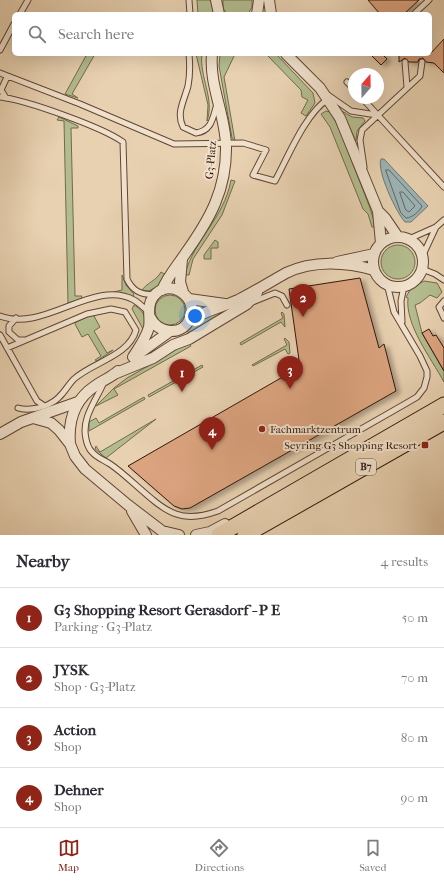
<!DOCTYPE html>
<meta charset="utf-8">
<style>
:root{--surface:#fff;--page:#f2f2f3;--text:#2b2b33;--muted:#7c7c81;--line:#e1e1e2;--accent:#8f2418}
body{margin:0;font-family:"IM FELL French Canon",serif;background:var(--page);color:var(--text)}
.compass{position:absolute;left:348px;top:68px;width:36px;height:36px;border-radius:50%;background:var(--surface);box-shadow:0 4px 16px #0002;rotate:20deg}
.you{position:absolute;left:195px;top:316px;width:14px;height:14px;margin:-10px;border:3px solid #fff;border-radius:50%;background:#1a73e8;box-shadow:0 0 0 6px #1a73e833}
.badge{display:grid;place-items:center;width:26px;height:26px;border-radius:50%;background:var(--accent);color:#fff;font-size:13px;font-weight:700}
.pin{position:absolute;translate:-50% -33px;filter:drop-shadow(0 1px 2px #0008)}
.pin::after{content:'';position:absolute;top:21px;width:14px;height:12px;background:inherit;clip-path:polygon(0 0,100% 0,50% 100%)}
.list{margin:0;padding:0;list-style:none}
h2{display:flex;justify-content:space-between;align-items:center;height:52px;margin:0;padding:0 16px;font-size:17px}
h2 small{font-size:13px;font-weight:400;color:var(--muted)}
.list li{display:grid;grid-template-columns:26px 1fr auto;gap:12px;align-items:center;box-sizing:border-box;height:60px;padding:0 16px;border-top:1px solid var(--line)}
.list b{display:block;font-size:15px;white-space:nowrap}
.list p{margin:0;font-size:13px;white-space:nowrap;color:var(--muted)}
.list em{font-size:13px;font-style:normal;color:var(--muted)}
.icon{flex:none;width:22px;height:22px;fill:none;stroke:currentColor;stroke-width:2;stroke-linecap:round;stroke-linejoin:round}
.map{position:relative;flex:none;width:444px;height:535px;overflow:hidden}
.search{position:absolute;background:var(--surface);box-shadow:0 4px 16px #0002;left:12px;right:12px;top:12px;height:44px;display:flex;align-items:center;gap:10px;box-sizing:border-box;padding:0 14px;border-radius:6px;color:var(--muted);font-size:15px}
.sheet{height:292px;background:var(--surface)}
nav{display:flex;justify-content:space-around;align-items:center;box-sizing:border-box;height:56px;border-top:1px solid var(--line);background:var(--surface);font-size:11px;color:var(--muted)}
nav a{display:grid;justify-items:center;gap:2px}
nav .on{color:var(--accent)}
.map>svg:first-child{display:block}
.green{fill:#b3bc8e;stroke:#726a4c}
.water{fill:#9bb5b6;stroke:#717672}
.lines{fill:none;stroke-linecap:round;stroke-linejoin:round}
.shore{stroke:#666660;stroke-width:1}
.building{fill:#dba37f;stroke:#32170b;filter:url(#shadow)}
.service-casing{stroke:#604634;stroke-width:7}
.minor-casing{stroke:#604634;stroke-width:12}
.primary-casing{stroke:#32170b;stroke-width:17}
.service{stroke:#f0e1cc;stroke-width:5}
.minor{stroke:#f0e1cc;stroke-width:10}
.primary{stroke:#e8d1b1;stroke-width:15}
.poi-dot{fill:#8f2418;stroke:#f0e1cc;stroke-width:1.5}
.labels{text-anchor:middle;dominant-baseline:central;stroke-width:4;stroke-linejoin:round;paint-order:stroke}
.shield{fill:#f0e1cc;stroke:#6b5445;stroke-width:1}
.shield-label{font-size:10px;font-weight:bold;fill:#32170b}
.street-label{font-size:11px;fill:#32170b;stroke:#f0e1cc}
.poi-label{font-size:11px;fill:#32170b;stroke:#f0e1cc;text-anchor:start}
</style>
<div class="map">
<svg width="444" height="535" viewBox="0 0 444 535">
<defs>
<filter id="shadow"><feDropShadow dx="4.5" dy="2.5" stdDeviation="2" flood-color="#0004"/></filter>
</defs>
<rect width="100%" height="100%" fill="#e8d1b1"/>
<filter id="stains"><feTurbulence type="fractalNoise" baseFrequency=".005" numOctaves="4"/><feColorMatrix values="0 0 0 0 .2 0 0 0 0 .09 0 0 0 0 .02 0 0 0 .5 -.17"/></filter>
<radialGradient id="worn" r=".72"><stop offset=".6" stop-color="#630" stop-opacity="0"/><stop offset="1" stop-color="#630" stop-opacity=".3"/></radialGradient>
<path class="green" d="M197,0H212L214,14H198Z
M223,0H252V7L248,14H227L223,8Z
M87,54H95L72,94L78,98L65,94Z
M196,54H202C199,76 215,99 207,121L208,105Z
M220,54H235L224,77L235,141L232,138L219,66Z
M266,54H276L313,93L315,103L306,116L301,113L308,100L302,97L301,90Z
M326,111L330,112L338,126L370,208L376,227H372L368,214L363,209L330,127L321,114Z
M342,111L352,117L363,118L365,121L357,131L356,141Z
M59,117L78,126V128H71L75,296H82L81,299L68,303L64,121L57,120Z
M231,180L235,181L222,215L193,259L189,275H185C193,240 224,219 231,180Z
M215,240L218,242V248H211V259H204V255Z
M381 262a17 17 0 1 1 34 0a17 17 0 1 1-34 0Z
M161,272L166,275L158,287L148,291L142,290C148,282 156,281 161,272Z
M122,275L126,285L134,294L133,297L114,292L122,290Z
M424,281L437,283L442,292L437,298L430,295L420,303L415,305L422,333L444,371V382C431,358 405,325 408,298L406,297L411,288Z
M155 310a15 15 0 1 1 30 0a15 15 0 1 1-30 0Z
M134,305C143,310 148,319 143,329L132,309Z
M227,310L190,335L187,330L199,317Z
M282,312L284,314L285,327L281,322L241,345L240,343L283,318L281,313Z
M91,315L94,316L100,327L94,331L107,353L113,350L97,361L95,360L101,356L88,334L82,337L75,324L76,322Z
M285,338L289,342L290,353L288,354L285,349L253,366L252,365L287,345L284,339Z
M189,343L191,346L114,389L118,395L96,406L114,388L127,378L164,357L170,350Z
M202,365L203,367L149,397L148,395Z
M144,397L145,399L89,431V422L96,418L99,423Z
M156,419L106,458L95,449L96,446L100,452Z"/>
<path class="water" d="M381,159H384L428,206L411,222H405C397,214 376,170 381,159Z"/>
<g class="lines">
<path class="shore" d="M386,170H389L422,206C420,211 412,218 406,218L401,213Z
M400,192H403L415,206L409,212L406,210Z"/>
</g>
<path class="building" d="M368,0H419L404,14H380Z
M444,39V73L434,63L426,62L423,58L419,59L418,62H409L405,58L399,62V54H430Z
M370,54H382L387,59L381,65Z
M360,278L379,348L384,344L396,391L190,508L182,509L174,506L128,466L300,367L289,289Z
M429,329L433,336L436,335L444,348V371L422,333Z"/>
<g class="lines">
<defs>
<path id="service" d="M189,0L190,14
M20,14L28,0
M414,14L429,0
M0,50L14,24
M189,54C190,65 190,76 188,86C184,101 176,113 183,127L196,133C212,131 213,117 217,104
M405,62L407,87
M0,73L80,104L174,144L243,143L266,150L253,175L275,181C288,157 305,114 328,99
M347,82L354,89
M328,95L351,111L377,115
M0,97C26,100 102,127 123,142L127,279C132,290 142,296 155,294
M6,98L1,90L7,77
M362,98L444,187
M364,167L360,140L362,130L420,76L422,62
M409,239L436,227L444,220
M422,257L436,227
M422,269L435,274L444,280
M444,301L439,307L444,318
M250,303L275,293L282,296L287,305
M0,316C44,333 94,278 134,300C139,303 144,308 149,312
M16,318L9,326V332L18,340H24
M402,322L401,301L404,286
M0,335L37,401L43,405
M7,348L87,314L111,309L125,312L136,330C129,356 93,362 74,379C66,387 62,398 51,403C43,408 27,411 18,408
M104,382C96,401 81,418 86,439C87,444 89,449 92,452C97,458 104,460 110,464C130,477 155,507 176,514C190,519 204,516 218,511L405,404L417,397L424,388L427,377V371L420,356L394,312L387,284"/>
<path id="minor" d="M216,0L219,14
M269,0L271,14
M257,14L259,0
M286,54L320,88L340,118L378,211L381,243
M378,211L385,218L398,237
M373 262a25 25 0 1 1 50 0a25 25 0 1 1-50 0Z
M182,259L180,282L183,292
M337,262L374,254
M162,290C168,276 177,266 185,254C210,219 227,189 226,145C225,114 209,85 212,54
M189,299L225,304
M190,320C205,311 222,307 238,300C254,292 270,282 286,273C313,260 346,262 374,270
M137,355L169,332
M133,357C139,348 146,338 149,327C151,317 146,307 153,297C167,277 199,295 190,318C183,337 157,334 150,317
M114,374L153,358L173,345L189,339L247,304L257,293
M33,418L51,423L59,430L70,444L75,456L85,469L128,505L162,531L179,535
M0,434L21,422L78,402
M70,444C68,420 74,400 95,386C103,380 112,377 118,371
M132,511L146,535
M196,535L210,532L225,524"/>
<path id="primary" d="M219,535L444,405
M245,535L444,422"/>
</defs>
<use href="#service" class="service-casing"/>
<use href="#minor" class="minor-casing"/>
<use href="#primary" class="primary-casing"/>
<use href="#service" class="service"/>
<use href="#minor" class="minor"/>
<use href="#primary" class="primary"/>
</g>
<g class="poi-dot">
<circle cx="262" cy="429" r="4"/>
<rect x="421" y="441" width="8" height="8" rx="2"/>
</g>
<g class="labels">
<rect class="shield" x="356" y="459" width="20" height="16" rx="3"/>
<g class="shield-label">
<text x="366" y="467">B7</text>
</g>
<g class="street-label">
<text transform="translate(211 160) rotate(-85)">G3-Platz</text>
</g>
<g class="poi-label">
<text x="270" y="429">Fachmarktzentrum</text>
<text x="417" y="445" text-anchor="end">Seyring G3 Shopping Resort</text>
</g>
</g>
<rect width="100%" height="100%" filter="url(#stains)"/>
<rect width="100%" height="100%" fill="url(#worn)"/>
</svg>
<svg class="compass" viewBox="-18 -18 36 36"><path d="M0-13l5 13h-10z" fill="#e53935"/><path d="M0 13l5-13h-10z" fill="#7c7c81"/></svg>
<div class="you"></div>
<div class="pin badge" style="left:182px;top:392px">1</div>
<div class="pin badge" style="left:303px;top:317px">2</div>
<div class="pin badge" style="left:290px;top:389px">3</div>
<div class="pin badge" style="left:212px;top:450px">4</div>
<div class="search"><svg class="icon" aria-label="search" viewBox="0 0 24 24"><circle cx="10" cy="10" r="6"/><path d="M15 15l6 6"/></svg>Search here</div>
</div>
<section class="sheet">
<h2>Nearby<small>4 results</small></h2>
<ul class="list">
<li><span class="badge">1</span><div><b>G3 Shopping Resort Gerasdorf - P E</b><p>Parking · G3-Platz</p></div><em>50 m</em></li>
<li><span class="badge">2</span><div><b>JYSK</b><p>Shop · G3-Platz</p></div><em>70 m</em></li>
<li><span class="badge">3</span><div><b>Action</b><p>Shop</p></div><em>80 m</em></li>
<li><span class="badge">4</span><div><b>Dehner</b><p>Shop</p></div><em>90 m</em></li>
</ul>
</section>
<nav>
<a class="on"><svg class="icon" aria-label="map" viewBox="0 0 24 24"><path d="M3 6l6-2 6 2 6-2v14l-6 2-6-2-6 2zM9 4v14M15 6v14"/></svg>Map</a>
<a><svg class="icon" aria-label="directions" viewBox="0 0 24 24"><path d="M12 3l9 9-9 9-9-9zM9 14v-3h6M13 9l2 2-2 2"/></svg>Directions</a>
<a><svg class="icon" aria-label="saved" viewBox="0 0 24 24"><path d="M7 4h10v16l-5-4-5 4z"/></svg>Saved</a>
</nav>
